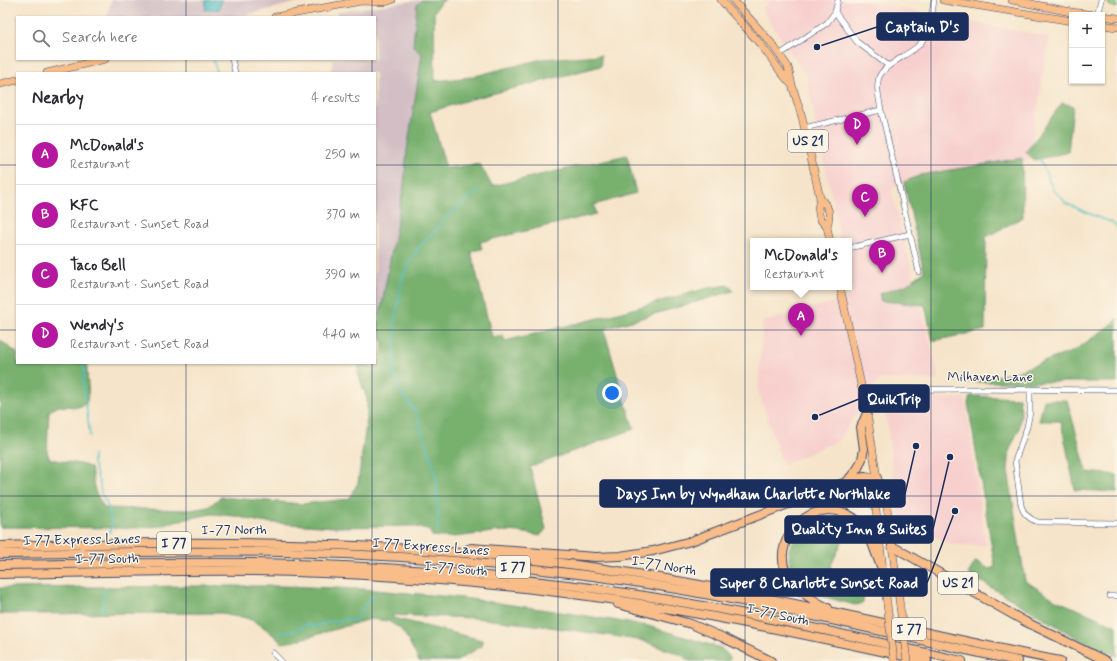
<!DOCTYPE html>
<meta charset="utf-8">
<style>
:root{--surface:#fff;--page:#f7f7f7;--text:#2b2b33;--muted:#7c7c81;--line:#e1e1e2;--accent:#b5179e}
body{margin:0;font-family:Mynerve,sans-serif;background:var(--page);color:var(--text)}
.controls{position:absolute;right:12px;top:12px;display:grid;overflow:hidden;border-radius:0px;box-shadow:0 1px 3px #0004}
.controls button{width:36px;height:36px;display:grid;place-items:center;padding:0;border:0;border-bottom:1px solid var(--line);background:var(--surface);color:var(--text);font:20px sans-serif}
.you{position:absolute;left:612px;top:393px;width:14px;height:14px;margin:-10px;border:3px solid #fff;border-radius:50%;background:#1a73e8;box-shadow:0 0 0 6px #1a73e833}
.badge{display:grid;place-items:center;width:26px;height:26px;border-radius:50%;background:var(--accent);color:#fff;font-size:13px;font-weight:700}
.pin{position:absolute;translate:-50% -33px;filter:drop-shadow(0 1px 2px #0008)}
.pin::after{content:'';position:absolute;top:21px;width:14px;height:12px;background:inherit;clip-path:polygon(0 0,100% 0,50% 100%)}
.popup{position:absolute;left:750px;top:238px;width:102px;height:52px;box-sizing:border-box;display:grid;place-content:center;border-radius:0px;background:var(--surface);filter:drop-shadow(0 1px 3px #0005);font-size:13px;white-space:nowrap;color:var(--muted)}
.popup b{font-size:15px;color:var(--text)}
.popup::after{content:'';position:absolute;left:50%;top:100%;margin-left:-8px;border:8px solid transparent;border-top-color:var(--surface)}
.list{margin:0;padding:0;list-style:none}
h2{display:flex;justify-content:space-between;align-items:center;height:52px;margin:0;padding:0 16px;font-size:17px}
h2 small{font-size:13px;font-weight:400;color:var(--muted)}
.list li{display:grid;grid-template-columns:26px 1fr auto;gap:12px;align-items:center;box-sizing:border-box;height:60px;padding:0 16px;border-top:1px solid var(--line)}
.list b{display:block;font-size:15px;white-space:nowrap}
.list p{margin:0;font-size:13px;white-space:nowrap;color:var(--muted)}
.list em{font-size:13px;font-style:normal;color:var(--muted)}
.icon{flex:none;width:22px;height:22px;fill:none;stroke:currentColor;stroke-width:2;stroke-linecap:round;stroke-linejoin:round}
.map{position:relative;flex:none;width:1117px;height:661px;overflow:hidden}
.search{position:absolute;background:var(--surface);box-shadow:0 1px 3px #0004;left:16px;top:16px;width:360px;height:44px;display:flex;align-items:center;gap:10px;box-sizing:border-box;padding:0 14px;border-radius:0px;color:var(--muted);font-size:15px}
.panel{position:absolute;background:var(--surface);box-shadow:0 1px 3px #0004;left:16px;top:72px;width:360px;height:292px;border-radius:0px}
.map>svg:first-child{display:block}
.built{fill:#f7d0ce}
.industrial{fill:#d2bec4}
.green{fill:#95cd80;stroke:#587e6f}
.forest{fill:#78b06e;stroke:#4a7066}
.water{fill:#4fbec4;stroke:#357691}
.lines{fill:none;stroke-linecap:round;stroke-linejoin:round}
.stream{stroke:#4fbec4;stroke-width:1.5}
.minor-casing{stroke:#3c4a6e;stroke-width:6}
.major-casing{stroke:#3c4a6e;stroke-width:8}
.highway-casing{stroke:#3c4a6e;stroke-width:10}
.minor{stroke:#fff;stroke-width:5}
.major{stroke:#f8bd89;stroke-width:7}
.highway{stroke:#f8bd89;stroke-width:8}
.major-bridge-casing{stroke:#3c4a6e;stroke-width:8;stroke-linecap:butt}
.major-bridge{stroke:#f8bd89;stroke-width:7}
.grid{fill:none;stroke:#1b2f5e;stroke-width:1;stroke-opacity:0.55}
.labels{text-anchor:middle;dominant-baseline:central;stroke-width:3;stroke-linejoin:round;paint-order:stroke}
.shield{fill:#fcf5e5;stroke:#5e6a86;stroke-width:1}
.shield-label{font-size:13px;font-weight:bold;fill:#1b2f5e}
.street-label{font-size:14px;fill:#1b2f5e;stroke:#fcf5e5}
.leader{fill:none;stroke:#1b2f5e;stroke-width:1.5}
.callout-dot{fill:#1b2f5e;stroke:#fcf5e5;stroke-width:1.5}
.callout{fill:#1b2f5e;stroke:#1b2f5e;stroke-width:1.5}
.callout-label{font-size:15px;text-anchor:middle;font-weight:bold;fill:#fff}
</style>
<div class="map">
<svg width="1117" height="661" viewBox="0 0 1117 661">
<rect width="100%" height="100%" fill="#fcf5e5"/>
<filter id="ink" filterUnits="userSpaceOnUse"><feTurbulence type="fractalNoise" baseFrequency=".025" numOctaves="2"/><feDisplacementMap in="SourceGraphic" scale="8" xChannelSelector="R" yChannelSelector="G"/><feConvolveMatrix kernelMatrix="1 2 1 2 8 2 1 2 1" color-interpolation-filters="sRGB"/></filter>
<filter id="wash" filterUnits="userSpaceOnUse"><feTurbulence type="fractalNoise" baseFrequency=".012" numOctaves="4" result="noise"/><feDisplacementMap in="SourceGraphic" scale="16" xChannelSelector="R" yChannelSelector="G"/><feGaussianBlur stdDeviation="0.9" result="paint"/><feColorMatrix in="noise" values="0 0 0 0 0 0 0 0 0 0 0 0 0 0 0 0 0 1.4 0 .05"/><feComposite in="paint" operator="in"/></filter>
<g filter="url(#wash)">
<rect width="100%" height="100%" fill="#f5e4c9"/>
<path class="built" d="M770,0H857L1049,37L1029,161L891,188L939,380L879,379L839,440L783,465L758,391L763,322L853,296L849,277V241H841L806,75L762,10Z
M965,398L986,546L951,545L899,518L884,401Z"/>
<path class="industrial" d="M111,0H307L238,17H107Z
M419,0H433L411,157L380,332H375V73H331L333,59H375V17H338V12Z"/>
<path class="green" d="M1108,0H1117V8L1110,6L1107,2Z"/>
<path class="forest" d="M421,0H445L440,3L434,12L435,81L471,77L542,59L601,55V66L468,100L430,112L446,168L480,164L492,186L627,155L636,193L594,205L596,214L480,242L482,249L471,251L492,337L503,335L505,341L611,315L708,288L729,285L733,291L604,329L622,392L634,429L530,467L546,529L540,536C528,533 516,531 504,531C480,532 456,540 432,536L429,530L412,526L335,527L261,522L235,516L212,514L190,518L160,526L136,528L0,527V340L17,353V363H87C86,377 91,391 86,404L78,407L59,406L49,411L47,451L49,458C63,463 78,461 91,468L95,491L104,508L191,510L208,507L221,497L302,504L349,499L358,483L367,418V399L358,374L359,366L364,365L375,369C385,352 385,343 378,326L404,184L407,151L422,54L413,46L417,4Z
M1062,103L1073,106L1068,152L1034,160L1026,152Z
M1022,158L1023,217L986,237L985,330L933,341L925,305L881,301L879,294L906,285L924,272L904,182L921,175Z
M1117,318V382H967L1012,373L1074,351L1115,322Z
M970,396L1019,398L1021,413L1019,429L1010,449L1008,470L1025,581L1056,600L1117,626V656L1091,646L968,574L976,561L989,569L995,567L968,403Z
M1044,400H1067L1087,472L1117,475V492L1075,490L1061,421H1039Z
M831,524L844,529V538L831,565V572L845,575L861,574L864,587L863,603L855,605L817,595L800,582L790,568L789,549L796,536L813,525Z
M195,586H281L364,589L463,598L575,614L648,626L721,648L731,658L728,661H689L682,655L643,641L614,636L535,625L474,618L393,615V618L482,640L483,645L457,661H419L407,638L400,628L388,621L370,619L295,641L282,643C271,633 260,622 246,618C238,616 230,617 222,613L0,614V588Z"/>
<path class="water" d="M206,0H222L219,9L205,10Z"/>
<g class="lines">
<path class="stream" d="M213,59L217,73
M1117,111V115
M1038,154L1053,190L1063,199L1065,203L1102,219L1111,222L1117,227
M85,363L83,382L90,436
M93,454V463L100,485L101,493L108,506L112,526L110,532
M438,532L437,482L432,460L415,411L399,389L394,375L395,322L402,279L408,265L418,249L442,222L469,198L480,190
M101,611L102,610L105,590
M278,634L296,630L307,624L314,627L330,621H337L347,619L353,621L359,616L369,598L375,595"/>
</g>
</g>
<g filter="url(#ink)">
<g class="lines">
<defs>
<path id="minor" d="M835,12L857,42L889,66
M1097,15L1101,0
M779,55L827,23L835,12L838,0
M232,59L235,73
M804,128L881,110
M849,248L910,234
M919,272L881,110C874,74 876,74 905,55C910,52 916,48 920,44C930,32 932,15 934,0
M1030,389V412L1027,427L1015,461L1021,505C1023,513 1029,519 1038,522L1117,523
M863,390L962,389L1117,390
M1110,596H1117
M273,653L281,661"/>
<path id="major" d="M721,0C735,17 751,32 764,49C774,61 780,73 791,84
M733,0L772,44L788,67L792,85L802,117L820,198L818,208L820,219L827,227L830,241
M943,0L1072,21
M1012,0L1071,12L1095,15
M1102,16L1117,18
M275,17L361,1L385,2L392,0
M1102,25L1117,27
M47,73L105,59
M0,84L17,80
M820,198C830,209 831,213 827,227
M840,287L867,413L877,478L874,493L887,604
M877,478L885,492L900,607"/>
<path id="highway" d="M849,479L858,468L862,459L864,449L861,427L867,413
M0,546C95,544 190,541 285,544C375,545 465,552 553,562C725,583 892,627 1060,661
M892,546L1024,621L1106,661
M462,552L471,548L596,557L620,556L653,551L691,541L857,478L865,477L877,478
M0,554C95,553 189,550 284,552C373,554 463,560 552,571C625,579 698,592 771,607C854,624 935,644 1018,661
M0,565C85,564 169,562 254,563C353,565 452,571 551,583C690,599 826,630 962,661
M0,574C84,573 169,570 254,571C352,573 451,579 549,591C676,606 801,634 927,661
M618,604L691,624L724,638L771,661
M828,608C816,602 803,595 793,584C759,543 818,485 859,522C872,534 874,553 882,568"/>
</defs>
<use href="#minor" class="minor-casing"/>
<use href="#major" class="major-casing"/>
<use href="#highway" class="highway-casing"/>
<use href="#minor" class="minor"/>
<use href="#major" class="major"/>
<use href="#highway" class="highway"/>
<defs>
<path id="major-bridge" d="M887,604L894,661
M900,607L907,661"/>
</defs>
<use href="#major-bridge" class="major-bridge-casing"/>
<use href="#major-bridge" class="major-bridge"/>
</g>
</g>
<path class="grid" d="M186,0V17M372,0V17M558,0V661M745,0V661M931,0V661M186,59V73M372,59V73M0,165H17M375,165H1117M0,330H17M375,330H1117M186,363V661M372,363V661M0,496H1117"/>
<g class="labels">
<g class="shield">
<rect x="788" y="130" width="40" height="22" rx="3"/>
<rect x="157" y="532" width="34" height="22" rx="3"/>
<rect x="496" y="556" width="34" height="22" rx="3"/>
<rect x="938" y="572" width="40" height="22" rx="3"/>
<rect x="892" y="618" width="34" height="22" rx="3"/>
</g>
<g class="shield-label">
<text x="808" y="141">US 21</text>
<text x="174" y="543">I 77</text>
<text x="513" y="567">I 77</text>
<text x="958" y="583">US 21</text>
<text x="909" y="629">I 77</text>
</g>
<g class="street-label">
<text x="990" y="377">Milhaven Lane</text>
<text x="234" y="530">I-77 North</text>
<text transform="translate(82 540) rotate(-1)">I 77 Express Lanes</text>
<text transform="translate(431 547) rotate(4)">I 77 Express Lanes</text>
<text transform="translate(107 559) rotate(-1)">I-77 South</text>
<text transform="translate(664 566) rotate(9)">I-77 North</text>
<text transform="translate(456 569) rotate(5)">I-77 South</text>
<text transform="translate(778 615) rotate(12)">I-77 South</text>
</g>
</g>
<path class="leader" d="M817 47L877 27M815 417L859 399M916 446L905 494M950 457L933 529M955 511L927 583"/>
<g class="callout-dot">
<circle cx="817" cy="47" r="4"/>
<circle cx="815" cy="417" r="4"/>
<circle cx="916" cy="446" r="4"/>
<circle cx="950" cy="457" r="4"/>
<circle cx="955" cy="511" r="4"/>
</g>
<g class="callout">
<rect x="877" y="13" width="91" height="27" rx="4"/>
<rect x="859" y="385" width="70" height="27" rx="4"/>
<rect x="600" y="480" width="305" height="27" rx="4"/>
<rect x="785" y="516" width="148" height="27" rx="4"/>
<rect x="711" y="569" width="216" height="27" rx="4"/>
</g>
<g class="callout-label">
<text x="922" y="32">Captain D's</text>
<text x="894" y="404">QuikTrip</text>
<text x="753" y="499">Days Inn by Wyndham Charlotte Northlake</text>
<text x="859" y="534">Quality Inn &amp; Suites</text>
<text x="819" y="588">Super 8 Charlotte Sunset Road</text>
</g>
</svg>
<div class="controls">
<button>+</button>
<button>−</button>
</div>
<div class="you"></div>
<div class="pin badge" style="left:801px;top:336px">A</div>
<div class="popup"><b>McDonald's</b>Restaurant</div>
<div class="pin badge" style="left:882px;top:273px">B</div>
<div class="pin badge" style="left:865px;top:217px">C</div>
<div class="pin badge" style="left:857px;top:145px">D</div>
<div class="search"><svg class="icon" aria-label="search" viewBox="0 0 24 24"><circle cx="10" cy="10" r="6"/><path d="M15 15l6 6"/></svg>Search here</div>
<section class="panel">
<h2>Nearby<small>4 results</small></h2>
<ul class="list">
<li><span class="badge">A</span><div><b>McDonald's</b><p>Restaurant</p></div><em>250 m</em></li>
<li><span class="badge">B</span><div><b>KFC</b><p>Restaurant · Sunset Road</p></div><em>370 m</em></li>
<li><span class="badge">C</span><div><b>Taco Bell</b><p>Restaurant · Sunset Road</p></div><em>390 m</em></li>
<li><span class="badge">D</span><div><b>Wendy's</b><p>Restaurant · Sunset Road</p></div><em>440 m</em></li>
</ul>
</section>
</div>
